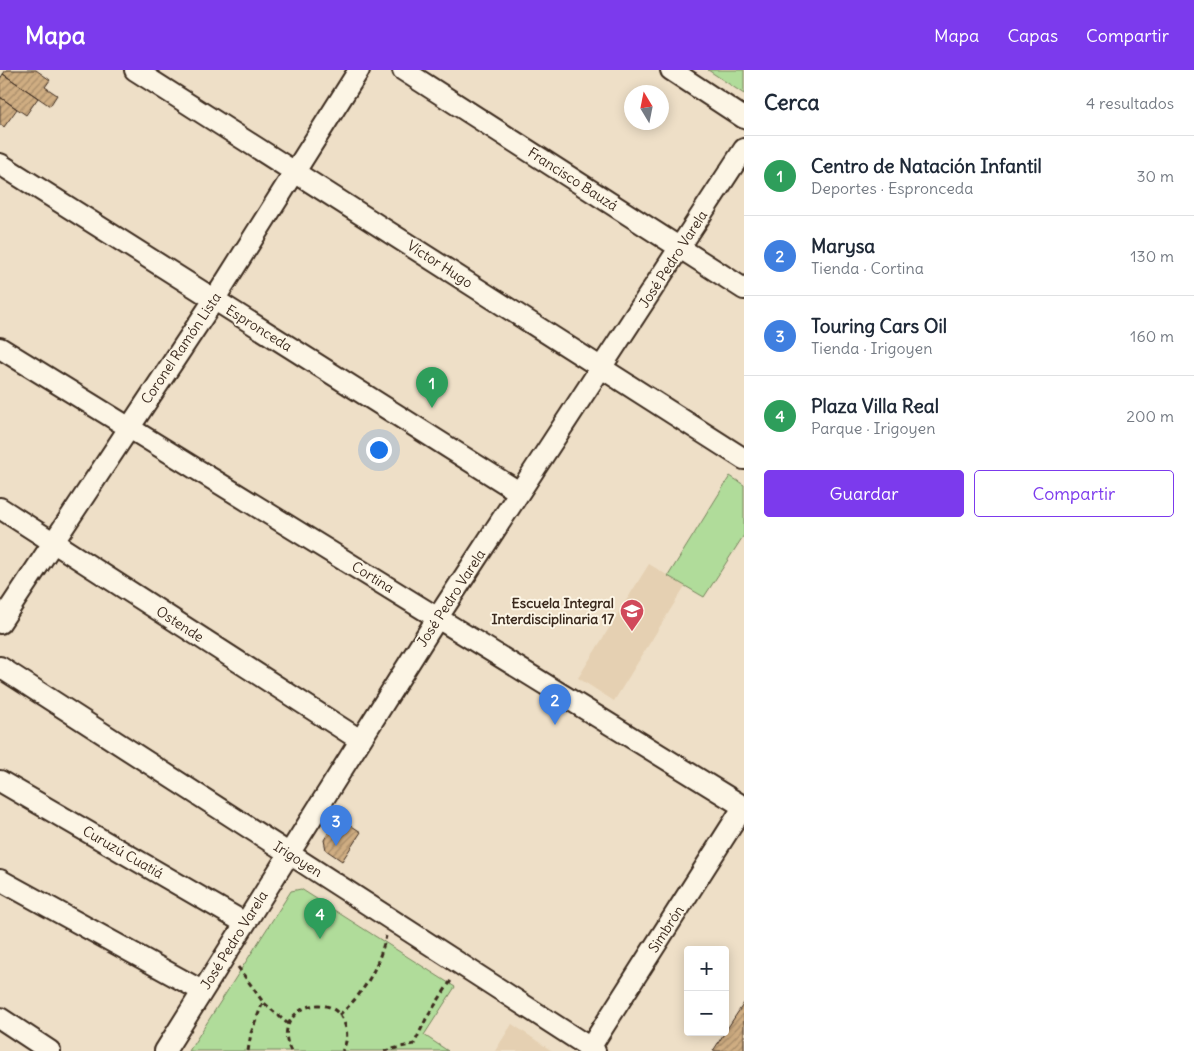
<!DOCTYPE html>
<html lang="es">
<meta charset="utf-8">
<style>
:root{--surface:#fff;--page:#f2f2f3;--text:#1f2937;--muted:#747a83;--line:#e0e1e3;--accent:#7c3aed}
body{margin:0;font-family:Delius,sans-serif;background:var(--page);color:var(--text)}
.controls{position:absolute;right:15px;bottom:15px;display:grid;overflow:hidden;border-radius:5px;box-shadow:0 2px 12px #0003}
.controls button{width:45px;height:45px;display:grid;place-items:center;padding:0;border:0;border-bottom:1px solid var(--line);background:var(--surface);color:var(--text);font:25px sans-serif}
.compass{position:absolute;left:624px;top:15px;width:45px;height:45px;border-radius:50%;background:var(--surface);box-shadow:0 2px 12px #0003;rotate:350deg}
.you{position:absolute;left:378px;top:379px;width:18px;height:18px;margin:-12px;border:4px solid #fff;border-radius:50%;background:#1a73e8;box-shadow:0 0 0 8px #1a73e833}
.badge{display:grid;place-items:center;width:32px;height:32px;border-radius:50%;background:var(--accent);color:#fff;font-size:16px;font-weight:700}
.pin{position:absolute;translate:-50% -41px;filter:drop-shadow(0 1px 2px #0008)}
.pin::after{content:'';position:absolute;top:26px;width:18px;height:15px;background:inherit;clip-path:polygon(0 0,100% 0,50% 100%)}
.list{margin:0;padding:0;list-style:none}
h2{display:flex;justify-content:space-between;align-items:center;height:65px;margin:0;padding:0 20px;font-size:21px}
h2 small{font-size:16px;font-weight:400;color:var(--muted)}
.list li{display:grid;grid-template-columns:32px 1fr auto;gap:15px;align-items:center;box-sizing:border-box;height:80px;padding:0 20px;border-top:1px solid var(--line)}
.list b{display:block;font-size:19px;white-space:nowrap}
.list p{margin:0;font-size:16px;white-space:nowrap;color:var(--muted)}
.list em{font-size:16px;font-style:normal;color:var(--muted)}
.actions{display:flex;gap:10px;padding:15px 20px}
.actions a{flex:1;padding:11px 0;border:1px solid var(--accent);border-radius:5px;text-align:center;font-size:18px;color:var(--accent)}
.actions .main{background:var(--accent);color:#fff}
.map{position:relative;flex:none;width:744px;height:981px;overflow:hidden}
header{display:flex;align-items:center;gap:30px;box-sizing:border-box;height:70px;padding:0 25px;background:var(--accent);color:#fff}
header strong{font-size:24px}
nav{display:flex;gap:28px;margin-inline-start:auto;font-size:18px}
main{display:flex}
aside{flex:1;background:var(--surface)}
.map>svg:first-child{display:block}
.built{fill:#e5d0b2}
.green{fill:#b0dc9a;stroke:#76835c}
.building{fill:url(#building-hatch);stroke:#3b2a1e}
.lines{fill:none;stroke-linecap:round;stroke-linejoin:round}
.minor-casing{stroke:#3b2a1e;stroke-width:24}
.path{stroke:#3b2a1e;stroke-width:3;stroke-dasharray:5 4;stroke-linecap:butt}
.minor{stroke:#fcf5e5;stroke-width:20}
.labels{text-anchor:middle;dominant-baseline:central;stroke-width:4;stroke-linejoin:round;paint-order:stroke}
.street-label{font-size:14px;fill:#3b2a1e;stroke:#fcf5e5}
.poi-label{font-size:14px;font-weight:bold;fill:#3b2a1e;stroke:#fcf5e5;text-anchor:end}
</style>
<header>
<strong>Mapa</strong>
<nav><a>Mapa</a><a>Capas</a><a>Compartir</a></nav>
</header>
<main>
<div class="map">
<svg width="744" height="981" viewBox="0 0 744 981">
<defs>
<pattern id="building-hatch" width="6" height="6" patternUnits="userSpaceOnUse" patternTransform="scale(1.25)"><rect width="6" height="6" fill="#cfad82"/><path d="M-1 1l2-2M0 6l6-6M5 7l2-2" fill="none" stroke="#a98d6a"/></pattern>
</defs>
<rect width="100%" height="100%" fill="#eedfc7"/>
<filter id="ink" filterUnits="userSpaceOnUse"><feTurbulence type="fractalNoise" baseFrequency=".02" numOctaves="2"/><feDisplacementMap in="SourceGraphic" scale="10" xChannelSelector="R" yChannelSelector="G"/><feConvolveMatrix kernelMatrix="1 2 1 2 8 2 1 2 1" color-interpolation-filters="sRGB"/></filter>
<g filter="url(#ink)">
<path class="built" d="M649,494L685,516L614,631L578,608Z
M512,954L552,981H495Z"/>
<path class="green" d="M708,0H744V24Z
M730,406L744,415V465L704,527L668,506Z
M301,819L455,917L424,965L448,981H189L291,821Z"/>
<path class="building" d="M6,0H36L50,10L45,17L57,25L50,36L3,4Z
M3,4L38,28L26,45L0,27V9Z
M0,27L17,39L4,57L0,54Z
M338,747L361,762L342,791L326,780L324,770Z
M744,933V981H713L725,962Z"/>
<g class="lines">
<defs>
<path id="minor" d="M135,0L744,389
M403,0L744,219
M671,0L744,48
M0,94L519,422
M0,278L744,737
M0,438L360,670
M0,553L214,230L359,0
M0,597L595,981
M0,711L245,853
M0,810L202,921
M0,948L50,981
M165,981L438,547L744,79
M588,981L744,736"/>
</defs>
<use href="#minor" class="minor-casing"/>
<path class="path" d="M238,897L263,932L288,954
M339,945C364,924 378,898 386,866
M248,981L251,963L263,932
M291,981C269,941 332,915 345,955C348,964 347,973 342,981
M384,981L414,974L426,949L452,909"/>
<use href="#minor" class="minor"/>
</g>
</g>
<defs>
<symbol id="school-pin" viewBox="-11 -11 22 30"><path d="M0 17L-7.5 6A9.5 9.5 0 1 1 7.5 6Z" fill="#d1495b" stroke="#fcf5e5"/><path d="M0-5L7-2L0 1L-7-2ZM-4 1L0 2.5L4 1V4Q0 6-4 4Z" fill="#fff"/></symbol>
</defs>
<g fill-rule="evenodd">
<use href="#school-pin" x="618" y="527" width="28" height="38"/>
</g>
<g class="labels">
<g class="street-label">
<text transform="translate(573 109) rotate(33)">Francisco Bauzá</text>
<text transform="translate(673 189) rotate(-57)">José Pedro Varela</text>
<text transform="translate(440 194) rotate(33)">Víctor Hugo</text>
<text transform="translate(259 258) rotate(32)">Espronceda</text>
<text transform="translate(181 278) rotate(-56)">Coronel Ramón Lista</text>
<text transform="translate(373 507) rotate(32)">Cortina</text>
<text transform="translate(451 528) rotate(-57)">José Pedro Varela</text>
<text transform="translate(180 554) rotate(33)">Ostende</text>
<text transform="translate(123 782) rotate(30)">Curuzú Cuatiá</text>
<text transform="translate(298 789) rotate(32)">Irigoyen</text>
<text transform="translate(666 859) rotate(-57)">Simbrón</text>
<text transform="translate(234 870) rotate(-58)">José Pedro Varela</text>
</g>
<g class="poi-label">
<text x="614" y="533">Escuela Integral<tspan x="614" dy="16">Interdisciplinaria 17</tspan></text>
</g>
</g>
</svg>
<div class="controls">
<button>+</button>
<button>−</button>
</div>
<svg class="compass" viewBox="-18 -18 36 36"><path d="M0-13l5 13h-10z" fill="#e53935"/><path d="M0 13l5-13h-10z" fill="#747a83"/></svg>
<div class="you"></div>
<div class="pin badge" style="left:432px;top:338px;background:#2e9e5b">1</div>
<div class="pin badge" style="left:555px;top:655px;background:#3f7fe0">2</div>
<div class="pin badge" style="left:336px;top:776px;background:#3f7fe0">3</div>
<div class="pin badge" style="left:320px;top:869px;background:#2e9e5b">4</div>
</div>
<aside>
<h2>Cerca<small>4 resultados</small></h2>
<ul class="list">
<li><span class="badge" style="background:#2e9e5b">1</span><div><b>Centro de Natación Infantil</b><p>Deportes · Espronceda</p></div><em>30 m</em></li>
<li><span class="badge" style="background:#3f7fe0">2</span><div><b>Marysa</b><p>Tienda · Cortina</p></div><em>130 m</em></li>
<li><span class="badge" style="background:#3f7fe0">3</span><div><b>Touring Cars Oil</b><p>Tienda · Irigoyen</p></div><em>160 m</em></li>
<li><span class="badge" style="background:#2e9e5b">4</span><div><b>Plaza Villa Real</b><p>Parque · Irigoyen</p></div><em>200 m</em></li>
</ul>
<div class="actions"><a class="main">Guardar</a><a>Compartir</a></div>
</aside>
</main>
